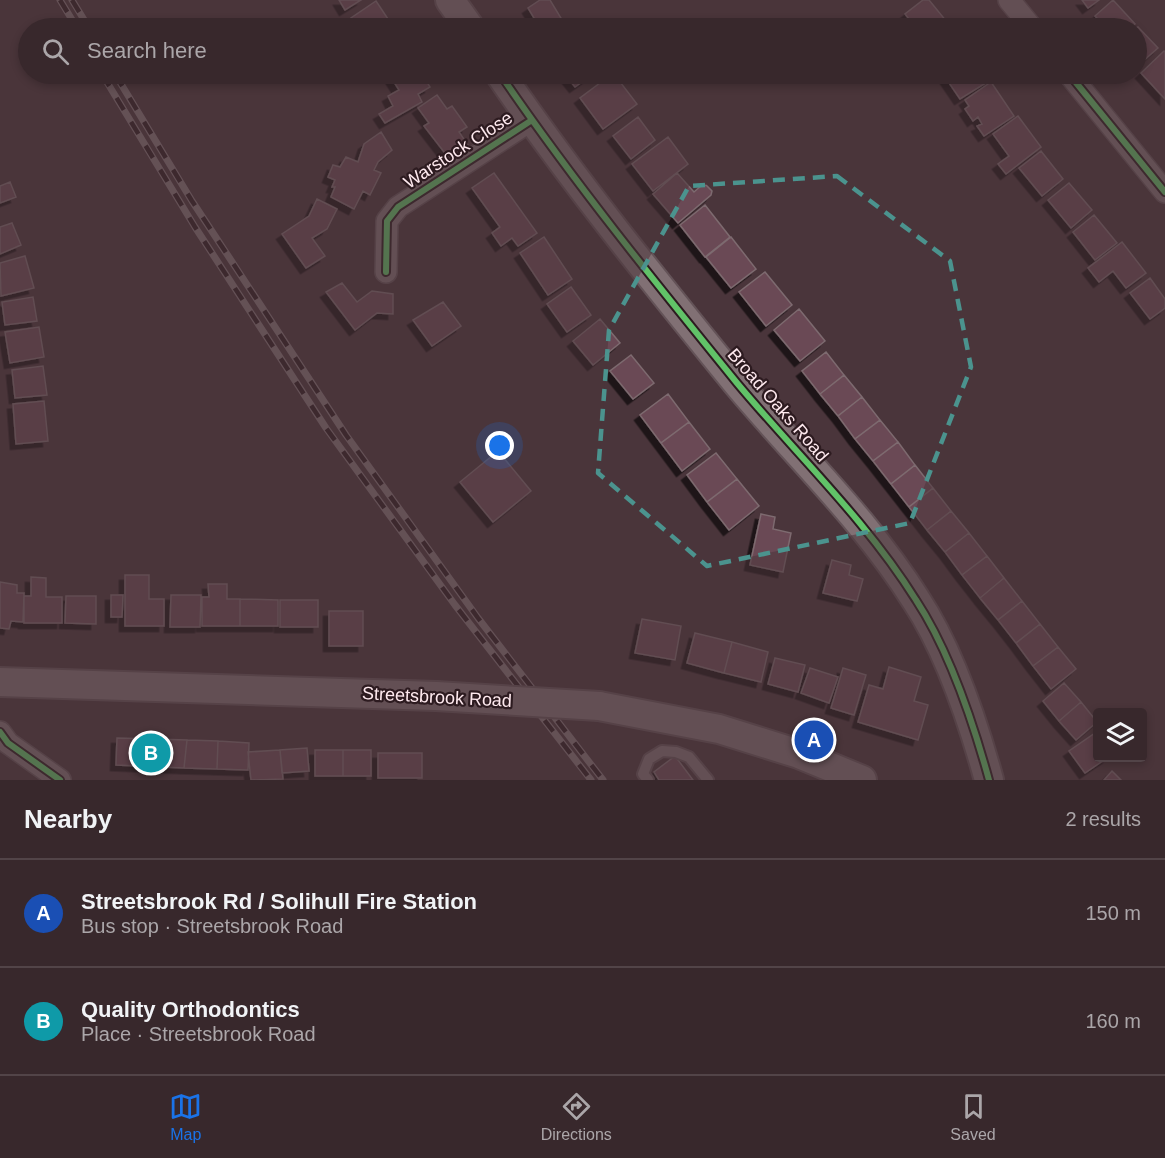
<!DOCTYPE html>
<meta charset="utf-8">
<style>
:root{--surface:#38282c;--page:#433438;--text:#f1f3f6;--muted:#aba6a9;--line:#524448;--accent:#1a73e8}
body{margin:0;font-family:Arial,sans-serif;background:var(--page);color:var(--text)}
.controls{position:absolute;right:18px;bottom:18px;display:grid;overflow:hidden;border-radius:6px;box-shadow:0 3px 9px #0003}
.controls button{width:54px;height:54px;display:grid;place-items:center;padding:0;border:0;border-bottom:2px solid var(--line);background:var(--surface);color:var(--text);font:30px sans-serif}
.you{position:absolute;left:500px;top:446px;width:21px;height:21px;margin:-15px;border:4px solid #fff;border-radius:50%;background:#1a73e8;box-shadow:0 0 0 9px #1a73e833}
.badge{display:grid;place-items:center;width:39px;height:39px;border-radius:50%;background:var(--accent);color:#fff;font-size:20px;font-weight:700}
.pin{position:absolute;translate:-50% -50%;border:3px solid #fff;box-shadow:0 2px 6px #0006}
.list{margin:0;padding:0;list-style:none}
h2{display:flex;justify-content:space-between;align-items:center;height:78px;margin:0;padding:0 24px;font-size:26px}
h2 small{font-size:20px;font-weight:400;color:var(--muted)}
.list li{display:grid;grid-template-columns:39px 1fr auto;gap:18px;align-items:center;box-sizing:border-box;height:108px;padding:0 24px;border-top:2px solid var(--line)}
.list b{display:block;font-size:22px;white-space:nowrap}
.list p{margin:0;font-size:20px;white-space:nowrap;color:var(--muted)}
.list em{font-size:20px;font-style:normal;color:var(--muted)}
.icon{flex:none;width:33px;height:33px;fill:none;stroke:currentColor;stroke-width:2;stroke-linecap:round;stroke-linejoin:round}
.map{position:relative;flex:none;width:1165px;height:780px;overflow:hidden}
.search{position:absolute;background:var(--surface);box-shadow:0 3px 9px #0003;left:18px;right:18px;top:18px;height:66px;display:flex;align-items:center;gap:15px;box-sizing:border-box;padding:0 21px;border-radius:33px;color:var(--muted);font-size:22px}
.sheet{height:294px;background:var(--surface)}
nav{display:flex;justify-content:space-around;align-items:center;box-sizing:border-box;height:84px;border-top:2px solid var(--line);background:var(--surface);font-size:16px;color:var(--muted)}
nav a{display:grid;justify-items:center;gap:3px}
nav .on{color:var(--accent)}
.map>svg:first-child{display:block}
.building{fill:#6b4955;stroke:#7d6a6f;stroke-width:1.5;filter:url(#shadow)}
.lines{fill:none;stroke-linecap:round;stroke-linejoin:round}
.lane-casing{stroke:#645358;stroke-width:14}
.street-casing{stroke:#645358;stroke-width:24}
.secondary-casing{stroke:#645358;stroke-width:32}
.lane{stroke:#817074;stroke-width:10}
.street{stroke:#817074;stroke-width:21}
.secondary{stroke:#817074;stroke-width:28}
.rail-casing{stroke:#837377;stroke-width:7}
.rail{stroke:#2d1b20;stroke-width:4.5;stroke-dasharray:14;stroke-linecap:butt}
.secondary-bridge-casing{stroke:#645358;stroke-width:32;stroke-linecap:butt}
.secondary-bridge{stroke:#817074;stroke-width:28}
.cycleway-casing{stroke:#2d1b20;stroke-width:10}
.cycleway{stroke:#61c268;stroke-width:6}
.marked{fill:none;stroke:#4b938e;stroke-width:4.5;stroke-dasharray:12 8;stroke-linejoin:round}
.labels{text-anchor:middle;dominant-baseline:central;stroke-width:4.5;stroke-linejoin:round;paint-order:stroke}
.street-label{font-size:18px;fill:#fee9ee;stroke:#2d1b20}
</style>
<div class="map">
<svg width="1165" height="780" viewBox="0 0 1165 780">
<defs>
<filter id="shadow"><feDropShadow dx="-5.5" dy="5.5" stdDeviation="0" flood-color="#0009"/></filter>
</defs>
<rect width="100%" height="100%" fill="#4a353b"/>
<path class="building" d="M339,0H361L345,10Z
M540,0H550L567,28H540L528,8Z
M923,0H929L947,22L938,28H916L905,14Z
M1082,0H1099L1088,8Z
M1113,0L1135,24L1130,28H1106L1095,16Z
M376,1L394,28H358L351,18Z
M1138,27L1158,48L1136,67V28Z
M1164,51L1165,52V99L1141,73Z
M389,74H422L430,87L418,94L422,102L385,123L379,114L393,106L388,96L399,90Z
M571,74H593L575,87L567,77Z
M612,74H614L637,104L603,129L580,98Z
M943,74H984L989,81L960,99Z
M991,82L1014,116L984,136L977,126L982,124L978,117L973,121L965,109L969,106L965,100Z
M437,95L447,109L452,106L467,127L459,132L470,148L451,161L424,126L429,123L418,108Z
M1018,116L1041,147L1006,174L998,164L1009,156L993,134Z
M638,117L655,140L631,159L613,136Z
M381,132L392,150L378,162L374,170L381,173L370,195L363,191L354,209L331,197L335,187H332L335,180L328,177L333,165L340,167L346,157L358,162L364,144Z
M668,137L688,164L653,191L632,164Z
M1041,151L1063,179L1042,196L1019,168Z
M494,173L537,233L518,246L512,238L501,246L492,233L500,227L472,188Z
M677,173L694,192L702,185H706L712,191L711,195L678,223L653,194Z
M10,182L16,197L0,203V186Z
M1069,183L1092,210L1071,228L1048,200Z
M317,199L337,209L327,229L312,238L325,256L306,268L282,234L309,216Z
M705,205L730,237L705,257L680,225Z
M1094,215L1117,243L1095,260L1073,232Z
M12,223L21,245L0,254V227Z
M544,237L572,279L548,295L520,253Z
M731,237L756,269L731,288L706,257Z
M1122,242L1146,273L1126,288L1113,271L1099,282L1088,268Z
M25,256L34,288L1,296L0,263Z
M765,272L792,305L766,326L739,292Z
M1150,278L1165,299V308L1150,319L1130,293Z
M342,283L357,302L372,291L393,294V314L377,313L355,330L326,292Z
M571,287L591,315L567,332L547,304Z
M33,297L37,321L5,325L2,302Z
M443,302L461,326L432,346L413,320Z
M799,309L825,341L800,361L774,330Z
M600,319L620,343L593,365L573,341Z
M39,327L44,357L10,363L5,332Z
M826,352L844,375L820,394L802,371Z
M631,355L654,383L633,399L610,371Z
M43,366L47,395L15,398L12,370Z
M844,375L862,397L838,416L820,394Z
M668,394L689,422L661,443L640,415Z
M862,397L880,420L855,439L838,416Z
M44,401L48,441L16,444L13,404Z
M880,420L898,442L873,461L855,439Z
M689,422L710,449L682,471L661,443Z
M898,442L915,465L891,484L873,461Z
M498,451L531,491L493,522L460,482Z
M716,453L737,479L707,502L687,475Z
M915,465L933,488L909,507L891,484Z
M737,479L759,506L729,530L707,502Z
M933,488L951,511L927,530L909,507Z
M951,511L969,533L945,552L927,530Z
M761,514L775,517L773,529L791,533L783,572L750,565Z
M969,533L987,556L962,575L945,552Z
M987,556L1004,578L980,598L962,575Z
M832,560L851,565L849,575L863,579L857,601L823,593Z
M125,575H149V599H164V626H125Z
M31,577L46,578V597H62V623H24V596H31Z
M1004,578L1022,601L998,620L980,598Z
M0,582L17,585V593H24L23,622L11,621L9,629L0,628Z
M208,584H227V599H240V626H202V597H209Z
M111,595H123L122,617H111Z
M171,595H201L200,627H170Z
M66,596H96V624L65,623Z
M240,599L278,600V626H240Z
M280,600H318V627H280Z
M1022,601L1040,624L1016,643L998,620Z
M329,611H363V646H329Z
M642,619L681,626L675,660L635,653Z
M1040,624L1058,647L1033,666L1016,643Z
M695,633L732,642L724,673L687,663Z
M732,642L768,652L761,682L724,673Z
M1058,647L1076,669L1051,689L1033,666Z
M775,658L805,665L798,692L768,684Z
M889,667L921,677L914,701L928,705L918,740L858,722L869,685L883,689Z
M810,668L838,677L829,703L801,693Z
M843,668L866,675L854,715L831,708Z
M1064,683L1081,702L1059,721L1043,701Z
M1081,702L1097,722L1076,740L1059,721Z
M1098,731V758H1107L1085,773L1069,751Z
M117,738L187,740L184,768L116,765Z
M187,740L218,741L217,769L184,768Z
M218,741L249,743L248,770L217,769Z
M307,748L309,771L282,773L280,750Z
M280,750L283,779L251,780L248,752Z
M315,750H343V776H315Z
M343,750H371V776H343Z
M378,753H422V778H378Z
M675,756L693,780H659L654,772Z
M1112,771L1121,780H1104Z"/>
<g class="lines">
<defs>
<path id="lane" d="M648,780L643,774L649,759L662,751L676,752L689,757L708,780"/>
<path id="street" d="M1009,0L1032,28
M1069,74L1165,192
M386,272L387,221L398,207L532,120
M0,732L8,743L60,780"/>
<path id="secondary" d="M450,0L470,28
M500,74C573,181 655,282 737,383C797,455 866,520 916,600C949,650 973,722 989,780
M0,682L436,696
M599,706L719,729L799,754L862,780"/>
</defs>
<use href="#lane" class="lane-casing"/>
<use href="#street" class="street-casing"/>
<use href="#secondary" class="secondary-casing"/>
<use href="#lane" class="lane"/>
<use href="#street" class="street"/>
<use href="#secondary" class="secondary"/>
<defs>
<path id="rail" d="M60,0L77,28
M72,0L89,28
M102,74L195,227L326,428L455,605L591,780
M115,74L192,201L346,435L478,618L603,780"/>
</defs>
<use href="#rail" class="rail-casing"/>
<use href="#rail" class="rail"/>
<defs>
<path id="secondary-bridge" d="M436,696L599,706"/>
</defs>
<use href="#secondary-bridge" class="secondary-bridge-casing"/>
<use href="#secondary-bridge" class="secondary-bridge"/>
<defs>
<path id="cycleway" d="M500,74C573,181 655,282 737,383C797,455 866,520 916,600C949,650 973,722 989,780
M1069,74L1165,192
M386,272L387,221L398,207L532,120
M0,732L8,743L60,780"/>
</defs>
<use href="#cycleway" class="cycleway-casing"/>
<use href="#cycleway" class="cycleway"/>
</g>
<path d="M0 0H1165V780H0ZM837,176L950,261L971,367L910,523L707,566L598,473L609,330L689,186Z" fill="#4a353b" fill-opacity=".55" fill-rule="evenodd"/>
<path class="marked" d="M837,176L950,261L971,367L910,523L707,566L598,473L609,330L689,186Z"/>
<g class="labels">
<g class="street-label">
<text transform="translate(458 150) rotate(-33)">Warstock Close</text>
<text transform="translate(778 405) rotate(49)">Broad Oaks Road</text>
<text transform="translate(437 697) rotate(3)">Streetsbrook Road</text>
</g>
</g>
</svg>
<div class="controls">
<button><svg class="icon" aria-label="layers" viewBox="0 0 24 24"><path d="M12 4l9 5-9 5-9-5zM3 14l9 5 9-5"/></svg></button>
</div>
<div class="you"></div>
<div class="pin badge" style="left:814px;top:740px;background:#1a4fb4">A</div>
<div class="pin badge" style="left:151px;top:753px;background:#0f9aa8">B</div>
<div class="search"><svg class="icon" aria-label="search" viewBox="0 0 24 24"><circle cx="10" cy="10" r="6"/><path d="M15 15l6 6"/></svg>Search here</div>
</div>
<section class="sheet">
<h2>Nearby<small>2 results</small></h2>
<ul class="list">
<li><span class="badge" style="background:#1a4fb4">A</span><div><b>Streetsbrook Rd / Solihull Fire Station</b><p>Bus stop · Streetsbrook Road</p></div><em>150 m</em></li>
<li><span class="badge" style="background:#0f9aa8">B</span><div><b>Quality Orthodontics</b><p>Place · Streetsbrook Road</p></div><em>160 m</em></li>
</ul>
</section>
<nav>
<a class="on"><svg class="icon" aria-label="map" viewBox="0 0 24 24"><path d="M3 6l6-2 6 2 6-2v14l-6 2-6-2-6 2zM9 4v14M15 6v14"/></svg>Map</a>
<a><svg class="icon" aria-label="directions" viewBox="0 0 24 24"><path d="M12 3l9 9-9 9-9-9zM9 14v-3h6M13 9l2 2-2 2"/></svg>Directions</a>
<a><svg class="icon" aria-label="saved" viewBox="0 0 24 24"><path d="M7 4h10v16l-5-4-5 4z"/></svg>Saved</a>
</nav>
